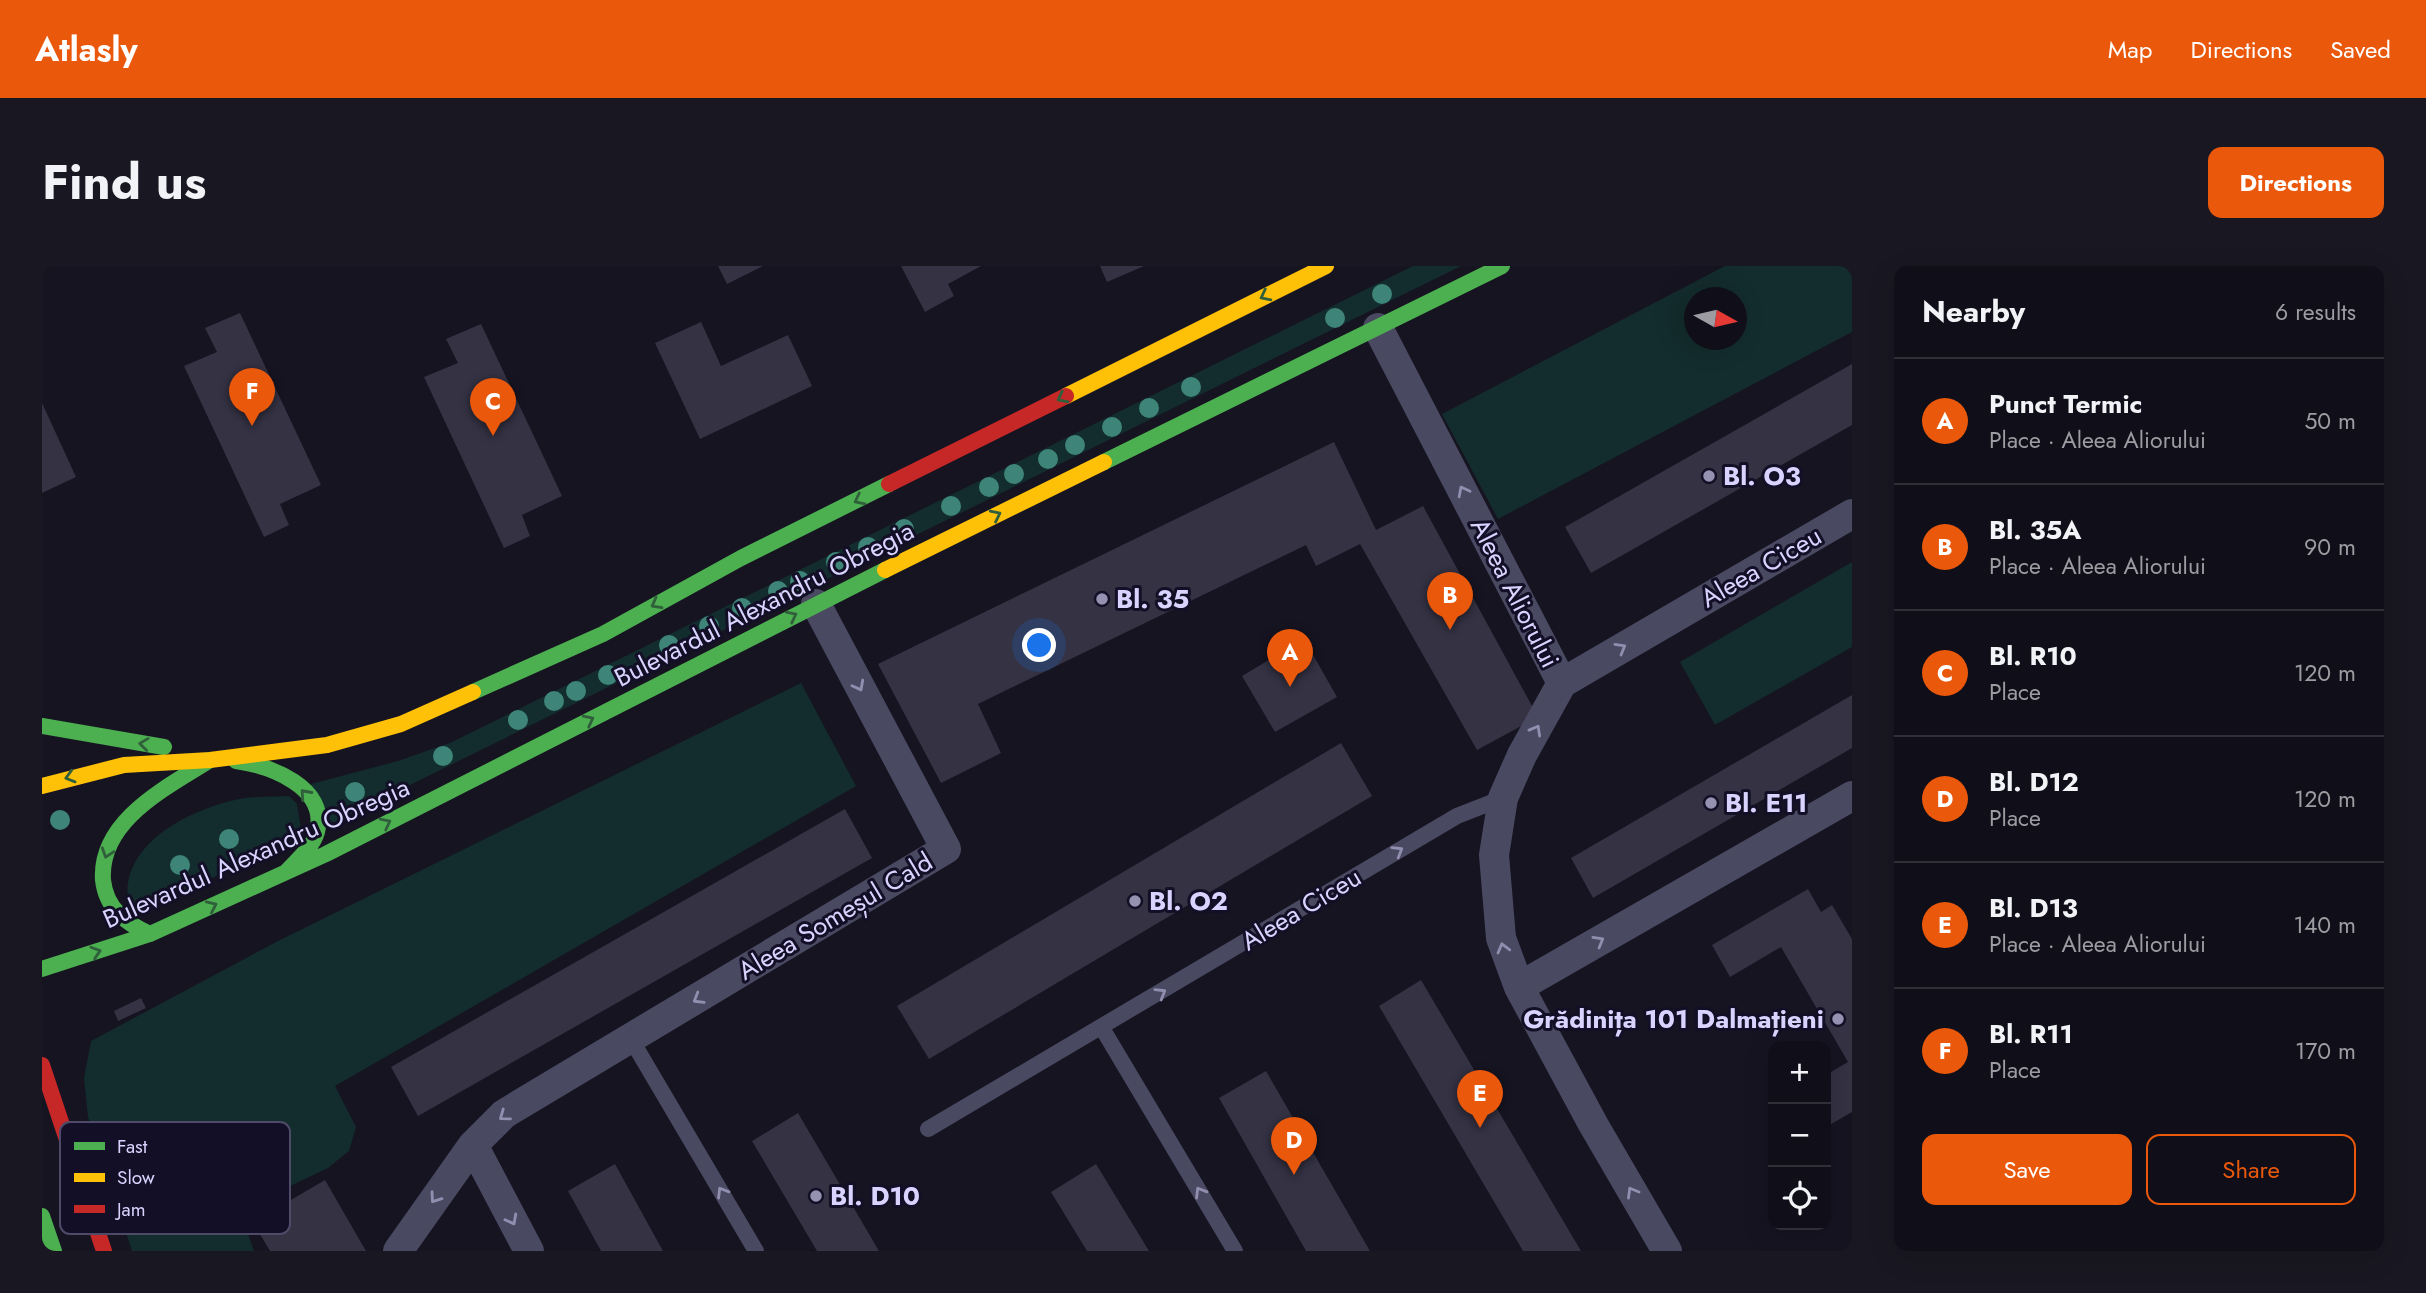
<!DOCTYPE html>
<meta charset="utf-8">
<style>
:root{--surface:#100f19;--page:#191822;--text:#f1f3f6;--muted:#9c9ca2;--line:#302f38;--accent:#ea580c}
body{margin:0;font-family:Jost,sans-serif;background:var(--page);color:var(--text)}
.controls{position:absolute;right:21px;bottom:21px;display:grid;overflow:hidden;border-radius:14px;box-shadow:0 7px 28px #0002}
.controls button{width:63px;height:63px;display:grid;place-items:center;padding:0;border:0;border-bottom:2px solid var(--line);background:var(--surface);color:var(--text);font:35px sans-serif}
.compass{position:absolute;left:1642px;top:21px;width:63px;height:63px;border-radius:50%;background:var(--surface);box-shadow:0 7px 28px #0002;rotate:98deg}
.you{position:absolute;left:998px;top:380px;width:24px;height:24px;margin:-18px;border:5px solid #fff;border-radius:50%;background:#1a73e8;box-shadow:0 0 0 10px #1a73e833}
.badge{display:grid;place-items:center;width:46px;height:46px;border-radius:50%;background:var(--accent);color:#fff;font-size:23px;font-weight:700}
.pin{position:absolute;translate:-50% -58px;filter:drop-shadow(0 2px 4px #0008)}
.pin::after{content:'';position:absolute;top:37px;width:24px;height:21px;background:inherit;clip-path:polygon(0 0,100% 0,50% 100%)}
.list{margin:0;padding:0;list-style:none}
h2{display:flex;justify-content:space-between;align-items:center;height:91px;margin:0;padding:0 28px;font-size:30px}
h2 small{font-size:23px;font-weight:400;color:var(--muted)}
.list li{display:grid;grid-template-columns:46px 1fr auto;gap:21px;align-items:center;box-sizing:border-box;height:126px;padding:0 28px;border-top:2px solid var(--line)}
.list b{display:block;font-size:26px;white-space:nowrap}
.list p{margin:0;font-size:23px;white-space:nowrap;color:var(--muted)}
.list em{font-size:23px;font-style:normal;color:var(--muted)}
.actions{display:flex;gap:14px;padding:21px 28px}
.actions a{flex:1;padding:16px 0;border:2px solid var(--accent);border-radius:14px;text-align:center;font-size:24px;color:var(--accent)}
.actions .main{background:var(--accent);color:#fff}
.icon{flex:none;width:38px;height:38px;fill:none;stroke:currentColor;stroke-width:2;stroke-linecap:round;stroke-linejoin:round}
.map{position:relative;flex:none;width:1810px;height:985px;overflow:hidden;border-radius:14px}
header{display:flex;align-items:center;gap:42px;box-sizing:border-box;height:98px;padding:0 35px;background:var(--accent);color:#fff}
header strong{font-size:33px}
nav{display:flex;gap:38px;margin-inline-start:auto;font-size:24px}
.intro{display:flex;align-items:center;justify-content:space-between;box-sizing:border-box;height:168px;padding:0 42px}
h1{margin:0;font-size:49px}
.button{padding:18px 32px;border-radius:14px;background:var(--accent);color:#fff;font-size:24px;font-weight:700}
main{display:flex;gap:42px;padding:0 42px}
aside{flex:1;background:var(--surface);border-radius:14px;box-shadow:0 7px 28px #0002}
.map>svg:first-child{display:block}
.green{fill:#132c2d;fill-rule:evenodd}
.building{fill:#343243}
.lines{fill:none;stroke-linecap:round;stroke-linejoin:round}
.lane{stroke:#4a4962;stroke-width:16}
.street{stroke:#4a4962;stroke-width:30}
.fast{stroke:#4caf50;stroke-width:16}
.slow{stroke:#ffc107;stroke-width:16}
.jam{stroke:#c62828;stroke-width:16}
.tree{fill:#3e8478}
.oneway{stroke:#305f3b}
.oneway2{stroke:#928eb0}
.poi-dot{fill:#9591b1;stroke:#130f26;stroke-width:2.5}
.labels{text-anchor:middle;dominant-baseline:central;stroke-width:6;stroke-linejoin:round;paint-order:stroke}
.poi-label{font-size:26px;font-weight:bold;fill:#d9d4ff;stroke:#130f26;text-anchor:start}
.street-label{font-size:26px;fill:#d9d4ff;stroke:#130f26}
.key{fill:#130f26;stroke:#4e4a67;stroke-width:2}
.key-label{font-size:19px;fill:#d9d4ff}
</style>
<header>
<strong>Atlasly</strong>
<nav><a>Map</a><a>Directions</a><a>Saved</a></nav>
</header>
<div class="intro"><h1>Find us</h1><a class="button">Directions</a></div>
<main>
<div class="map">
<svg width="1810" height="985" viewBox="0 0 1810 985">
<rect width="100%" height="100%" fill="#161421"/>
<path class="green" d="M1371,0H1419L285,560L269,518L356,495L410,476Z
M1683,0H1810V66L1456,253L1400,148ZM1652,32H1694V74H1652Z
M1810,296V381L1673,459L1638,396Z
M759,417L814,520L293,820L314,861L307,885L286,902L242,923L200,951L212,985H90L46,851L42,812L49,775L236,675Z
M247,530L255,538L260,569L99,646L86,634C79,577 149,543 197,533C213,530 231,531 247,530Z"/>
<path class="building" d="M676,0H721L685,18Z
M859,0H939L906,18L912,30L883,46Z
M1058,0H1102L1065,16Z
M198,47L279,219L238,238L247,259L222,271L142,100L175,86L163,62Z
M659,56L679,100L746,69L770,120L658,173L613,77Z
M439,58L520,230L480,249L488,270L462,282L382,111L416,97L404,73Z
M1810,98V159L1549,307L1523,261Z
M0,137L34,211L0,227Z
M1292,176L1334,264L1381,240L1496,451L1435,484L1318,278L1274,300L1264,279L936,438L959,487L899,517L836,398Z
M1262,373L1295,431L1233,466L1200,410Z
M1810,429V482L1551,632L1529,592Z
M1299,477L1330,530L887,793L855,740Z
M803,543L830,592L376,850L349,801Z
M1766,623L1779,646L1790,639L1810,673V846L1784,861V809L1806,796L1739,681L1688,711L1670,679Z
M1379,714L1539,985H1481L1337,740Z
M99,732L104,742L76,755L72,745Z
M1224,805L1328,985H1264L1177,832Z
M756,847L837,985H775L710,875Z
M573,898L621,985H559L526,925Z
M1054,898L1107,985H1045L1009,926Z
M283,914L324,985H228L211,956Z"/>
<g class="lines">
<path class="lane" d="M1060,762L1193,985
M589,773L714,985
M886,863L1415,550L1461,532"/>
<path class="street" d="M1336,62L1520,417
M1520,417L1480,489L1461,532L1452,589L1459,672L1477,721L1551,858L1625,985
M1520,417L1810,248
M1477,721L1810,530
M431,879L487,985
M356,985L431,879L462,848L904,583L774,338"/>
<path class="fast" d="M1062,196L1460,0
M431,426L561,368L699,292L847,218
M0,460L122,481
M194,495C228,500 287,521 275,566C271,581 255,594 245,605
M108,668C83,657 64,642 61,614C57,554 126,521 168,494
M0,703L108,668L284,588L843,304
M0,950L12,985"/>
<path class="slow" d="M1024,130L1284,0
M843,304L1062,196
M0,520L82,499L168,494L285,479L359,458L431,426"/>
<path class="jam" d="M847,218L1024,130
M0,799L62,985"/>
</g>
<g class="tree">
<circle cx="1340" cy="28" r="10"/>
<circle cx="1293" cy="52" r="10"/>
<circle cx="1149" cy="121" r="10"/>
<circle cx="1107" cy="142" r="10"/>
<circle cx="1070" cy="161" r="10"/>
<circle cx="1033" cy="179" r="10"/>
<circle cx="1006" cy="193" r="10"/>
<circle cx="972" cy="208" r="10"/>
<circle cx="947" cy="221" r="10"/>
<circle cx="909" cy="240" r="10"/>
<circle cx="862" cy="263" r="10"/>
<circle cx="826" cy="281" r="10"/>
<circle cx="794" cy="296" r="10"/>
<circle cx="758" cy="315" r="10"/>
<circle cx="736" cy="325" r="10"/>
<circle cx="700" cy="342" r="10"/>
<circle cx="667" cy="360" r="10"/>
<circle cx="627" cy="379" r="10"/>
<circle cx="566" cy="409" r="10"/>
<circle cx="534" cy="425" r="10"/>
<circle cx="512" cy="435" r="10"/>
<circle cx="476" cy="454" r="10"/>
<circle cx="401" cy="490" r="10"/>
<circle cx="313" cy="526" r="10"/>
<circle cx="18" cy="554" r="10"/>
<circle cx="187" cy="573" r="10"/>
<circle cx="138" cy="599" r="10"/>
</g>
<defs><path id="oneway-chevron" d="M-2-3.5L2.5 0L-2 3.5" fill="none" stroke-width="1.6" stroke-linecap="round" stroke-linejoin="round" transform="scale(1.75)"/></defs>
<g class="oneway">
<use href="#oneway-chevron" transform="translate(1223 30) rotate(153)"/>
<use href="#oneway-chevron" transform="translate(1020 132) rotate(153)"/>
<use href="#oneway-chevron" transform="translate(817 234) rotate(153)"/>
<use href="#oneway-chevron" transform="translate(954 249) rotate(-26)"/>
<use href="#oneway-chevron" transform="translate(614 338) rotate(151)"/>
<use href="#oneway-chevron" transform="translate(750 350) rotate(-27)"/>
<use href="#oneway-chevron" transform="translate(547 454) rotate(-27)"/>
<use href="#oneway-chevron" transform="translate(102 478) rotate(-173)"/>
<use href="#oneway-chevron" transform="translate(28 511) rotate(164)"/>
<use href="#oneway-chevron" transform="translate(263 528) rotate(-132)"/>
<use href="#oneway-chevron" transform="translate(344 557) rotate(-27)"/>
<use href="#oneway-chevron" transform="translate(65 587) rotate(108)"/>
<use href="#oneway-chevron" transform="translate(170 640) rotate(-25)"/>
<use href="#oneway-chevron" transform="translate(54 686) rotate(-18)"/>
</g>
<g class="oneway2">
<use href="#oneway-chevron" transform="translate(1421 225) rotate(-117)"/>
<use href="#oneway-chevron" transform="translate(1579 382) rotate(-30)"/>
<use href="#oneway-chevron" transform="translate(817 420) rotate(62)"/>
<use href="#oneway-chevron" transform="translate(1494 464) rotate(-61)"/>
<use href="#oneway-chevron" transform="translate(1356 585) rotate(-31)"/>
<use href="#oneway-chevron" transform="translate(1557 675) rotate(-30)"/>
<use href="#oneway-chevron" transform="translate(1461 682) rotate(-105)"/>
<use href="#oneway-chevron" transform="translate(1119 727) rotate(-31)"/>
<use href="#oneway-chevron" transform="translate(656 733) rotate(149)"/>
<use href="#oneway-chevron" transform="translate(462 850) rotate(144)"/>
<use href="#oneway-chevron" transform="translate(680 926) rotate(-121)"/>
<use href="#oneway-chevron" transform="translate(1158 926) rotate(-121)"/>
<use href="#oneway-chevron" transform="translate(1590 926) rotate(-120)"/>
<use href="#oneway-chevron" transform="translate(393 932) rotate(125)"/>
<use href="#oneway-chevron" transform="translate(470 954) rotate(62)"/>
</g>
<g class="poi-dot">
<circle cx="1667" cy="210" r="7"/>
<circle cx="1060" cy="333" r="7"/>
<circle cx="1669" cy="537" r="7"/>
<circle cx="1093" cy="635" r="7"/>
<circle cx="1796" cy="753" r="7"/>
<circle cx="774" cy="930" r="7"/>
</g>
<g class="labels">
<g class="poi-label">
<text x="1681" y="210">Bl. O3</text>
<text x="1074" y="333">Bl. 35</text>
<text x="1683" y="537">Bl. E11</text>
<text x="1107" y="635">Bl. O2</text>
<text x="1782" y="753" text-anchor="end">Grădinița 101 Dalmațieni</text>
<text x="788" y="930">Bl. D10</text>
</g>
<g class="street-label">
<text transform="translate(1719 301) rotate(-30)">Aleea Ciceu</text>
<text transform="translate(1473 327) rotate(63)">Aleea Aliorului</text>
<text transform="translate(722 338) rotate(-27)">Bulevardul Alexandru Obregia</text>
<text transform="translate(214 587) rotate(-24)">Bulevardul Alexandru Obregia</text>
<text transform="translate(1259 643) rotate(-31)">Aleea Ciceu</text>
<text transform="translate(793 650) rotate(-31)">Aleea Someșul Cald</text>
</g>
</g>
<rect x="18" y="856" width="230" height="112" rx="10" class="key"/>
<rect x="32" y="876" width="31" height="8" fill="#4caf50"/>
<rect x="32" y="907" width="31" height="9" fill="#ffc107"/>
<rect x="32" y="939" width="31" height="8" fill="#c62828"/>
<g class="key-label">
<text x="75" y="887">Fast</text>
<text x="75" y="918">Slow</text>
<text x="75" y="950">Jam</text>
</g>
</svg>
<div class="controls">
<button>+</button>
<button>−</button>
<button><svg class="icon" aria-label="locate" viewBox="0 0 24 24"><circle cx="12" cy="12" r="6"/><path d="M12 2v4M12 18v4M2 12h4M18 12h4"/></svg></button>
</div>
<svg class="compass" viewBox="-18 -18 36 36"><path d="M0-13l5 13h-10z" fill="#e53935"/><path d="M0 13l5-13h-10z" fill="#9c9ca2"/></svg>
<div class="you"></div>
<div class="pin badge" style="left:1248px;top:421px">A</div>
<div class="pin badge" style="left:1408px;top:364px">B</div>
<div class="pin badge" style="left:451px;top:170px">C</div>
<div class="pin badge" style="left:1252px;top:909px">D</div>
<div class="pin badge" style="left:1438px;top:862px">E</div>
<div class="pin badge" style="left:210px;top:160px">F</div>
</div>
<aside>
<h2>Nearby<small>6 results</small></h2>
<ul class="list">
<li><span class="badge">A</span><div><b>Punct Termic</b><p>Place · Aleea Aliorului</p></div><em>50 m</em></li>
<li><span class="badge">B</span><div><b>Bl. 35A</b><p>Place · Aleea Aliorului</p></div><em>90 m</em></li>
<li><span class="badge">C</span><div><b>Bl. R10</b><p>Place</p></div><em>120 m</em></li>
<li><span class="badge">D</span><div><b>Bl. D12</b><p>Place</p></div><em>120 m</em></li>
<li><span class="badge">E</span><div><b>Bl. D13</b><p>Place · Aleea Aliorului</p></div><em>140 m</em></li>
<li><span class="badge">F</span><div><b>Bl. R11</b><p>Place</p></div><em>170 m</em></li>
</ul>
<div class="actions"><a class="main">Save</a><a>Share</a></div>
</aside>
</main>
